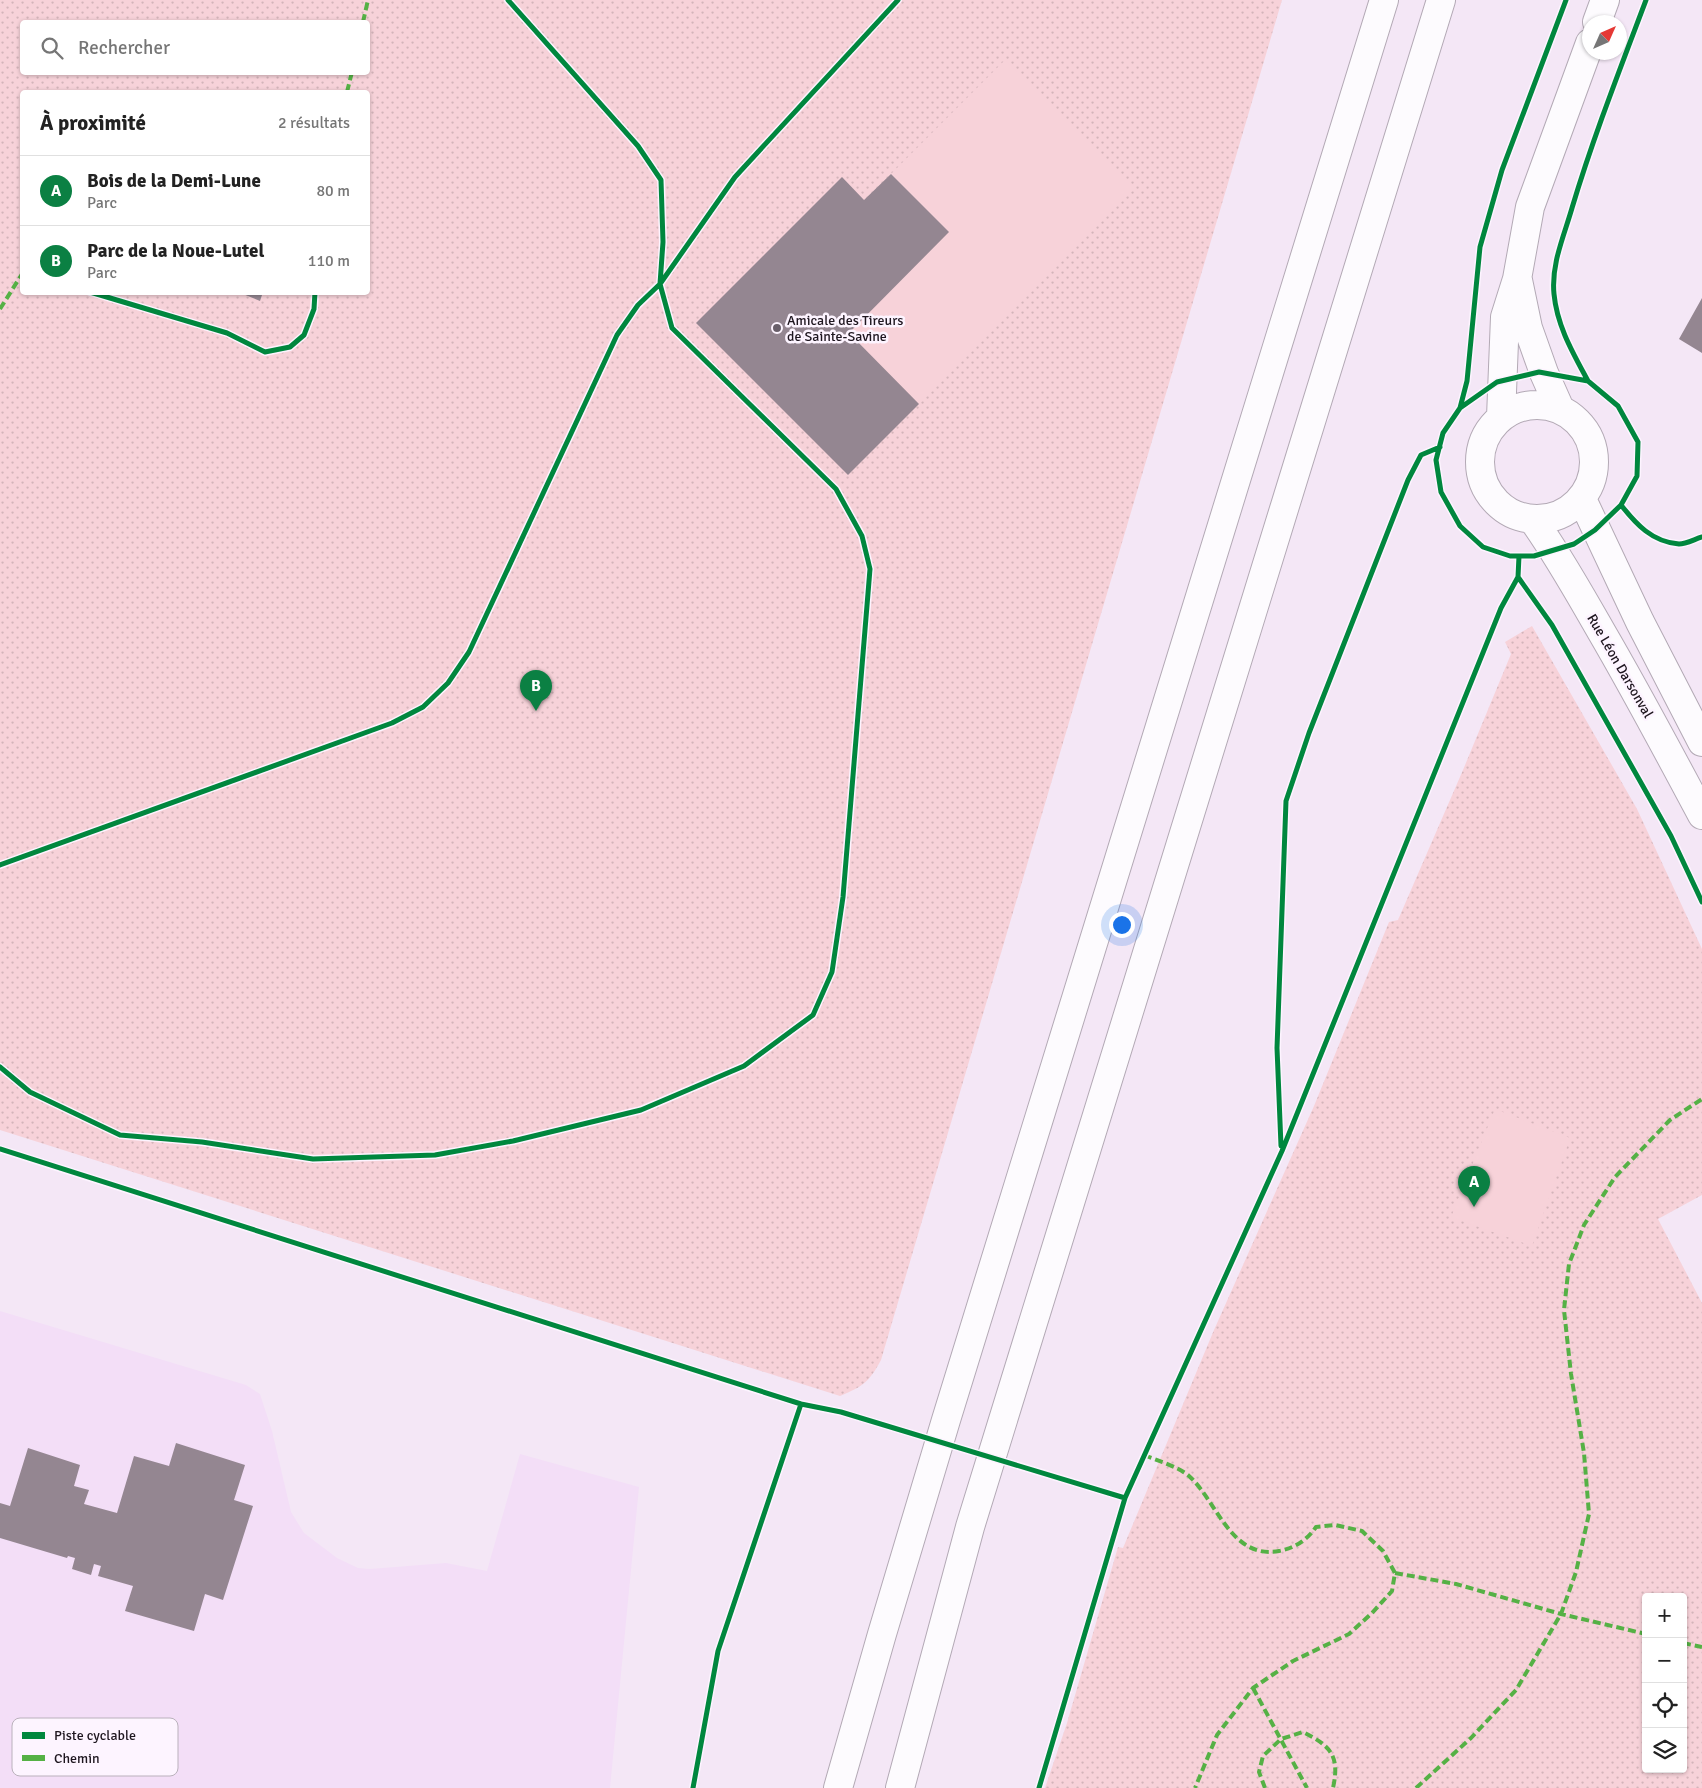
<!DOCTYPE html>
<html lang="fr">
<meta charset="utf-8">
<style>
:root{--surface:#fff;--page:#f6f6f6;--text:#222;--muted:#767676;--line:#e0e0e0;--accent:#0b8043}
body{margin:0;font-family:Signika,sans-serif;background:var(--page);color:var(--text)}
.controls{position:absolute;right:15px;bottom:15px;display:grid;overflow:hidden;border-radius:5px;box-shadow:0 1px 4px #0004}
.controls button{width:45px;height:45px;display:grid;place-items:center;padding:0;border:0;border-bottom:1px solid var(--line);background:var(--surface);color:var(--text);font:25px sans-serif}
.compass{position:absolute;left:1582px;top:15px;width:45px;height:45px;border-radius:50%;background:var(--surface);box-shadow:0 1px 4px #0004;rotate:45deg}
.you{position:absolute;left:1121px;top:924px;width:18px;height:18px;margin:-12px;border:4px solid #fff;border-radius:50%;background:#1a73e8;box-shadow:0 0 0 8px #1a73e833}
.badge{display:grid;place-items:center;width:32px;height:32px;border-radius:50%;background:var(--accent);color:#fff;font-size:16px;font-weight:700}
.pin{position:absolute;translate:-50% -41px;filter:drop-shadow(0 1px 2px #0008)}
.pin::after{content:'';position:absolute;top:26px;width:18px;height:15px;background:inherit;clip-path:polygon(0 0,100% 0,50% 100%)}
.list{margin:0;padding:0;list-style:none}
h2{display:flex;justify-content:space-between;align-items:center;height:65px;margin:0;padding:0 20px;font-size:21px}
h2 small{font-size:16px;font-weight:400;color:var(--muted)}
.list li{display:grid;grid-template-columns:32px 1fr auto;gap:15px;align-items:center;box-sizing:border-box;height:70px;padding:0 20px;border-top:1px solid var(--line)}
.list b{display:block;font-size:19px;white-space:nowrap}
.list p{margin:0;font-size:16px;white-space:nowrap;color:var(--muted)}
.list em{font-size:16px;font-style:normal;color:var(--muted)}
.icon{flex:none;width:28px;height:28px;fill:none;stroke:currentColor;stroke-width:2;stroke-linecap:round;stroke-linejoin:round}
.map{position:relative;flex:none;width:1702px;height:1788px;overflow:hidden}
.search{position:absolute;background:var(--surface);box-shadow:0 1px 4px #0004;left:20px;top:20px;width:350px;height:55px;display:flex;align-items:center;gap:12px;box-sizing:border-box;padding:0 18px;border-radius:5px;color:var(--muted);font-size:19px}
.panel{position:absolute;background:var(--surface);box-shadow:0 1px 4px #0004;left:20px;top:90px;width:350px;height:205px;border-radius:5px}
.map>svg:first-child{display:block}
.built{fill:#f3def7}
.park{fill:url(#park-dots);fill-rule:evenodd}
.garden{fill:#f7d2d9}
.building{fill:#948691}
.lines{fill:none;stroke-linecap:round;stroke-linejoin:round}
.minor-casing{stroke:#b3a9b5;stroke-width:30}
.highway-casing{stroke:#b3a9b5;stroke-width:30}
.minor{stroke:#fdfbfe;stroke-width:28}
.highway{stroke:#fdfbfe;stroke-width:28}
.quiet{stroke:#55b145;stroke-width:4;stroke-dasharray:8 4;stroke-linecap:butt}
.cycleway-casing{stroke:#fdf4ff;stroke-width:8}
.cycleway{stroke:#00873e;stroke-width:5}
.poi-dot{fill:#695f6a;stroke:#fdf4ff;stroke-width:2}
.labels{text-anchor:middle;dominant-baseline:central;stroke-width:5;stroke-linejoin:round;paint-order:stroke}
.poi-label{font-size:14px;fill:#1e161f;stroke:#fdf4ff;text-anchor:start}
.street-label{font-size:14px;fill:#1e161f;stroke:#fdf4ff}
.key{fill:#fdf4ff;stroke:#bab1bc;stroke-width:1}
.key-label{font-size:14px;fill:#1e161f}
</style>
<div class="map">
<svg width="1702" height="1788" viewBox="0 0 1702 1788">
<defs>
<pattern id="park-dots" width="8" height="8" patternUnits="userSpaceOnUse" patternTransform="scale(1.25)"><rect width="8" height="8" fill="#f7d2d9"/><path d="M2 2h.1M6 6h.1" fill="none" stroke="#d3b4ba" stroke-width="1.8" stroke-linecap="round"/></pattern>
</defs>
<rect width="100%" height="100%" fill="#f4e7f6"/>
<path class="built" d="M0,1311L246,1385L260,1394L272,1431L291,1512L304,1533L337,1558L358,1568L370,1569L446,1563L487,1571L520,1454L639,1487L610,1788H0Z"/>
<path class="park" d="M0,0H1282L881,1360C869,1382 864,1386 840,1396L0,1130ZM22,22H368V72H22ZM22,92H368V292H22Z
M1532,626L1637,809L1702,949V1195L1658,1219L1702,1303V1788H1045L1067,1723L1118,1547L1123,1548L1214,1330L1314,1106L1389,922L1398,920L1463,770L1511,654L1505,642ZM1646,1597H1683V1769H1646Z"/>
<path class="garden" d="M1005,60L1134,189L919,404L849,333L949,232L891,174Z
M1495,1109L1570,1138L1532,1246L1451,1217Z"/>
<path class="building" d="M891,174L949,232L849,333L919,404L848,475L696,323L842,177L864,200Z
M238,292H263L260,301Z
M1702,298V353L1679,339Z
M176,1443L245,1465L234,1500L253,1506L223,1600L205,1594L194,1631L125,1611L133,1586L98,1576L101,1566L94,1564L91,1575L72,1569L75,1558L68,1556L67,1558L0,1538V1503L10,1506L28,1448L80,1465L74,1486L89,1490L84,1504L117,1513L134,1456L169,1466Z"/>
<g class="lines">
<defs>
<path id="minor" d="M1597,22L1605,0
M1518,280L1528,328L1544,373L1560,409
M1480 462a57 57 0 1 1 114 0a57 57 0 1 1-114 0Z
M1501,417L1505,317L1517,279L1530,207L1590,43
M1582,499L1640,622L1702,742
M1533,520C1558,555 1579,593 1601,631C1636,691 1669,753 1702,815"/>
<path id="highway" d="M838,1788L882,1634L946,1420L1384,0
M900,1788L970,1527L1441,0"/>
</defs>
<use href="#minor" class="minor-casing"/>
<use href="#highway" class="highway-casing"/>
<use href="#minor" class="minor"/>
<use href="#highway" class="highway"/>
<path class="quiet" d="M363,22L368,0
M347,92L352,72
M0,309L22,274
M1144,1455C1156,1460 1179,1467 1189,1476C1217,1501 1231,1560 1279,1551C1295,1548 1307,1540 1316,1527L1335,1525L1362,1531L1383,1551L1395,1573L1392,1591L1372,1613L1349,1634L1293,1661L1253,1688L1217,1735L1195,1788
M1395,1573L1456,1584L1561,1614L1646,1634
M1683,1643L1702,1647
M1253,1688L1307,1788
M1265,1788L1259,1772L1263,1756L1281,1739L1303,1732C1331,1746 1340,1756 1333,1788
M1416,1788L1471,1738L1516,1690L1561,1614L1576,1572L1589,1514L1584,1453L1571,1374L1564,1310L1569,1264L1584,1225L1615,1177L1670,1120L1702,1099"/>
<defs>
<path id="cycleway" d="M90,292L227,333L265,352L290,347L304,335L314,309L315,292
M1588,381C1573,353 1557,326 1554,294C1551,264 1564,236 1572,208C1593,138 1620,69 1646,0
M1460,408L1497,382L1539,372L1588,381L1618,406L1638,442L1637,476L1621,505L1595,530L1574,544L1534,556H1510L1483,547L1460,526L1441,492L1436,460L1443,433L1460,408L1467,381L1480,247L1502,170L1566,0
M1621,505C1636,524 1652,542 1679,544C1686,544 1695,539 1702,537
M1519,556L1518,577L1552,625L1671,836L1702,902
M0,865L392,723L423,707L448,683L469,652L617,335L638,305L660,284L735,177L898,0
M0,1067L30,1092L120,1135L202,1142L313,1159L435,1155L513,1141L641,1110L744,1066L813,1015L832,972L843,897L870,569L862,536L836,489L672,328L660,284L663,242L661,180L638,146L508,0
M1281,1146L1277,1048L1286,801L1309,733L1408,480L1421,455L1440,447
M0,1149L801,1404L841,1412L1125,1498
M693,1788L718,1651L801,1404
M1039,1788L1125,1498L1282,1151L1501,608L1518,577"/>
</defs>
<use href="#cycleway" class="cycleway-casing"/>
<use href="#cycleway" class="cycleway"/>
</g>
<circle class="poi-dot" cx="777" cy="328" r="5"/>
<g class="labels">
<g class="poi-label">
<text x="787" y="320">Amicale des Tireurs<tspan x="787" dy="16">de Sainte-Savine</tspan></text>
</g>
<g class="street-label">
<text transform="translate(1620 666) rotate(60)">Rue Léon Darsonval</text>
</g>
</g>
<rect x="12" y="1718" width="166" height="58" rx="8" class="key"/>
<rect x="22" y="1732" width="23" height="7" fill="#00873e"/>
<rect x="22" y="1755" width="23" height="6" fill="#55b145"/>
<g class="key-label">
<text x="54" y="1740">Piste cyclable</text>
<text x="54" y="1763">Chemin</text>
</g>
</svg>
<div class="controls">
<button>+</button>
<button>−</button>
<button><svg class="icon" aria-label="locate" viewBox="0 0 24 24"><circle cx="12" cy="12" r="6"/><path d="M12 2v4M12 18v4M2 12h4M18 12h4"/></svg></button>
<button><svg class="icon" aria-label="layers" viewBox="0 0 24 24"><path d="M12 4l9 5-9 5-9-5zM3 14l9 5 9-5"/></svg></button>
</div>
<svg class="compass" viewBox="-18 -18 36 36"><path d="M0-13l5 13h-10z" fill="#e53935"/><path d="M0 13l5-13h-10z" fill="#767676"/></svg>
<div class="you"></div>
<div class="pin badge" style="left:1474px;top:1207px">A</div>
<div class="pin badge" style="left:536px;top:711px">B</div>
<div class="search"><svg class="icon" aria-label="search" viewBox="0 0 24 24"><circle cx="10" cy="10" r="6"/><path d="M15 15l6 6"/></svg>Rechercher</div>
<section class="panel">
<h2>À proximité<small>2 résultats</small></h2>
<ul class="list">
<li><span class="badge">A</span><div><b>Bois de la Demi-Lune</b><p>Parc</p></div><em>80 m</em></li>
<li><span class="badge">B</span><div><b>Parc de la Noue-Lutel</b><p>Parc</p></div><em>110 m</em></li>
</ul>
</section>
</div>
